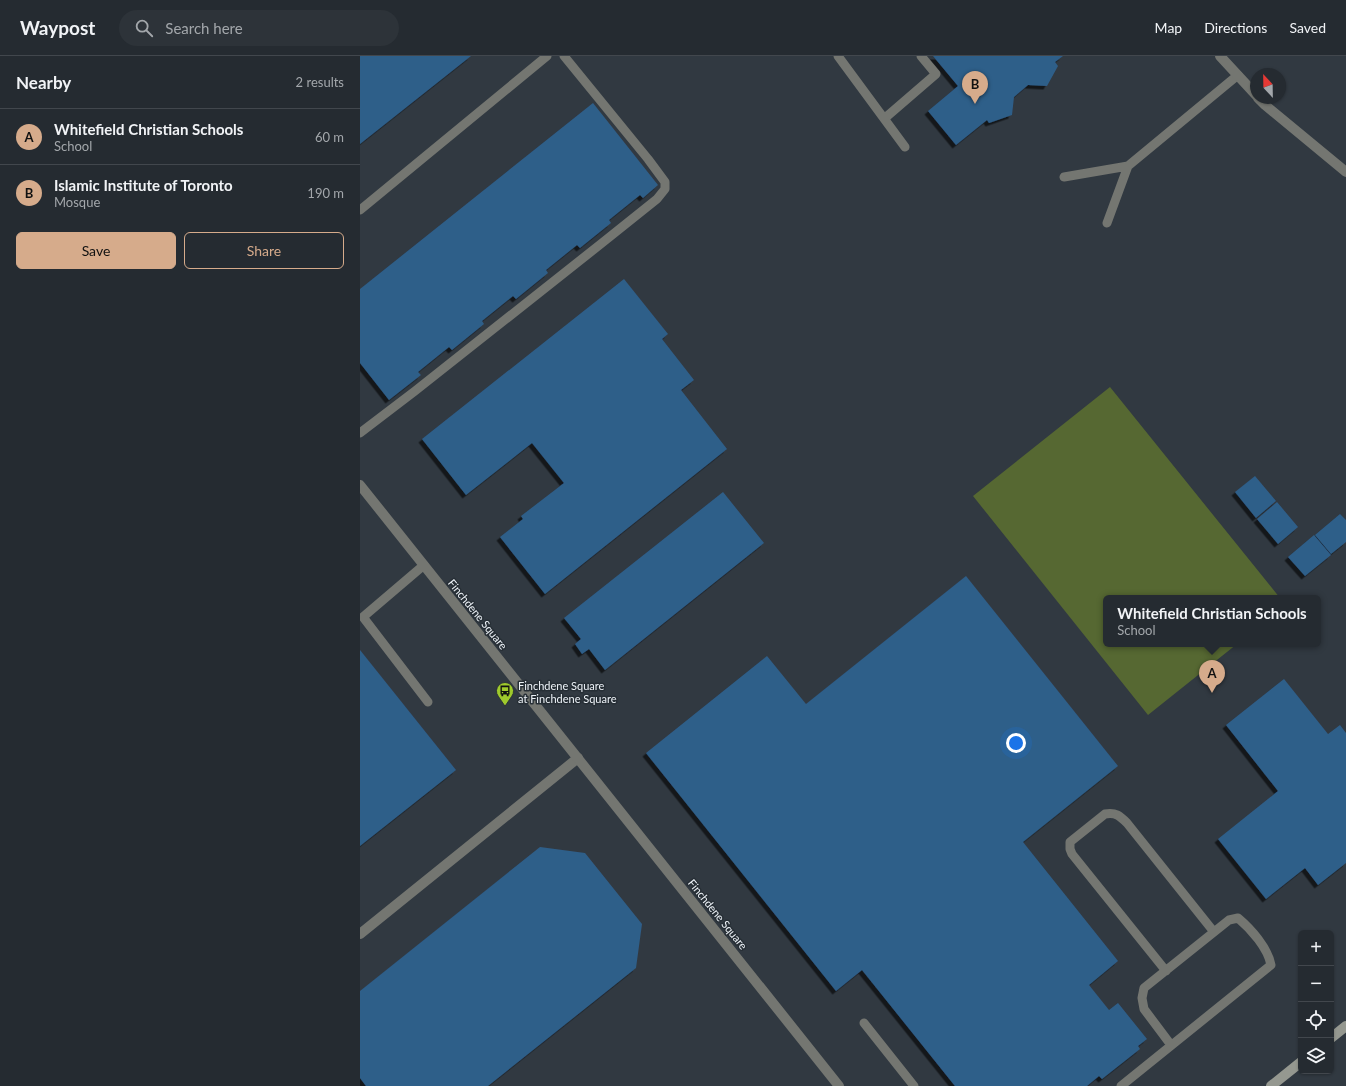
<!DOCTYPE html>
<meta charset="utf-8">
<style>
:root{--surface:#252b31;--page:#2d3339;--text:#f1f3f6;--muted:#a3a7ab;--line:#42474d;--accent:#d6ab8b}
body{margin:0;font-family:Lato,sans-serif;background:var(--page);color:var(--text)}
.controls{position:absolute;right:12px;bottom:12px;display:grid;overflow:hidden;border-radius:6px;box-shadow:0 1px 3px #0004}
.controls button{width:36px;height:36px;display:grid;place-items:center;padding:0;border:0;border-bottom:1px solid var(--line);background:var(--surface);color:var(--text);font:20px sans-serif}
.compass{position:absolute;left:890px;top:12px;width:36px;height:36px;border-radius:50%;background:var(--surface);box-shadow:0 1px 3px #0004;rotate:338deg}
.you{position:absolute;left:656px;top:687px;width:14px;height:14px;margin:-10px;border:3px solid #fff;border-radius:50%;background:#1a73e8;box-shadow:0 0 0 6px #1a73e833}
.badge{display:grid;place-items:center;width:26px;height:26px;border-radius:50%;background:var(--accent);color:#111;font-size:13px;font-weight:700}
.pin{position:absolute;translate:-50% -33px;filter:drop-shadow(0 1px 2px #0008)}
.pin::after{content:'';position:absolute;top:21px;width:14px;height:12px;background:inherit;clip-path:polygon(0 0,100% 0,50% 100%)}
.popup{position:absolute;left:743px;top:539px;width:218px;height:52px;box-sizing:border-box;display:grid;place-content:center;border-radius:6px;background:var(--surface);filter:drop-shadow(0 1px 3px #0005);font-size:13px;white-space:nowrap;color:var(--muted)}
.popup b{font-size:15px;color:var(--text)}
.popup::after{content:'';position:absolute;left:50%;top:100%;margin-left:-8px;border:8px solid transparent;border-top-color:var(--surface)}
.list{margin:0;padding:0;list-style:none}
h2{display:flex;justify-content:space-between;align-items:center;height:52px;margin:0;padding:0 16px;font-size:17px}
h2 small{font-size:13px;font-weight:400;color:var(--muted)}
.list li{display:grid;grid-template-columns:26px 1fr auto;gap:12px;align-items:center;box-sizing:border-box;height:56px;padding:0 16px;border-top:1px solid var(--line)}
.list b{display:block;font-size:15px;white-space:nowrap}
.list p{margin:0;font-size:13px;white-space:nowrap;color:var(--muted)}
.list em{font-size:13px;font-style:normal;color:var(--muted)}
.actions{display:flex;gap:8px;padding:12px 16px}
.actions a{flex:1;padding:9px 0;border:1px solid var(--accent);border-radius:6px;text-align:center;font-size:14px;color:var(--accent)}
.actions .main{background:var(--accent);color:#111}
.icon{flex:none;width:22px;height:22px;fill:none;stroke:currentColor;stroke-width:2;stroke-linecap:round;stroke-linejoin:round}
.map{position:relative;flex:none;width:986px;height:1030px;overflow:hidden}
header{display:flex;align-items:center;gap:24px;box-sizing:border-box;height:56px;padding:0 20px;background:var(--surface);border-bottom:1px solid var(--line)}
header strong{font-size:19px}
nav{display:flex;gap:22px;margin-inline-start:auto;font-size:14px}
.search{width:280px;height:36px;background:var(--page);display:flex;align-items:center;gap:10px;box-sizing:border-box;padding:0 14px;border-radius:22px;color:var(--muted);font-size:15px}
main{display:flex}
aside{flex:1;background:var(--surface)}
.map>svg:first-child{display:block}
.green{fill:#566832}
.building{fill:#2f5e89;filter:url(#shadow)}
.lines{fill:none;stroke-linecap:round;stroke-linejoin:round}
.service{stroke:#747671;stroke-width:9}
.minor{stroke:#747671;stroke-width:10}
.tertiary{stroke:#747671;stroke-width:10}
.secondary{stroke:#959890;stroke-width:10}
.labels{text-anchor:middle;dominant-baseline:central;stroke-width:3;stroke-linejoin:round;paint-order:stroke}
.street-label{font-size:11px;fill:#edf2f7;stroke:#272f36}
.poi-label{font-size:11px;fill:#edf2f7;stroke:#272f36;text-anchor:start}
</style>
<header>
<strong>Waypost</strong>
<div class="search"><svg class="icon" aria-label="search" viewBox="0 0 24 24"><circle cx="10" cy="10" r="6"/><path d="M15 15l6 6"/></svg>Search here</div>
<nav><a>Map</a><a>Directions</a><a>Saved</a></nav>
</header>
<main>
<aside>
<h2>Nearby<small>2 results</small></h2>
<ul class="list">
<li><span class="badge">A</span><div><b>Whitefield Christian Schools</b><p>School</p></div><em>60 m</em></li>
<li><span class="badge">B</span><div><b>Islamic Institute of Toronto</b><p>Mosque</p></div><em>190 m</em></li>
</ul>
<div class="actions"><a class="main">Save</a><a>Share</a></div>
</aside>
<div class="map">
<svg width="986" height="1030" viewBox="0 0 986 1030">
<defs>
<filter id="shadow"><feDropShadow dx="-3.5" dy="3.5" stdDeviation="0" flood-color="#0009"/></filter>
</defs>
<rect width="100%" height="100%" fill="#313941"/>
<path class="green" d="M750,331L920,542H746V588H877L788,659L613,440Z"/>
<path class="building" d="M0,0H111L0,88Z
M573,0H703L695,6L698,10L687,30L668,29L654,41L652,59L629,67L627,64L596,89L568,55L598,30Z
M233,47L298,129L283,142L280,139L249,164L251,167L220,192L217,189L186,214L188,217L156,243L153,240L122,265L124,268L92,294L89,291L58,316L61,319L29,344L0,307V233Z
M264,223L308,278L302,283L334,324L321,334L367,393L185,538L140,481L163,463L161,460L204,427L172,387L106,439L62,383Z
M895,420L916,445L896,462L875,436Z
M363,436L404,487L245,614L229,593L222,598L215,588L221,583L204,562Z
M917,446L938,471L918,488L897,463Z
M980,458L986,464V486L971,498L955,479Z
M954,479L971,499L945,520L928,501Z
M606,520L758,710L663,786L758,905L729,929L749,954L758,947L787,983L778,990L780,993L742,1023L739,1020L727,1030H595L502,914L476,935L286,697L407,600L446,648Z
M0,594L96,714L0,790Z
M924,623L968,678L980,669L986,677V807L958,829L945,812L906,843L858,783L918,735L866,669Z
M180,791L225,797L282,868L276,912L128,1030H6L0,1022V935Z"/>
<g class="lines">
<path class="service" d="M478,0L545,91
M525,62L576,18L561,0
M704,121L768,110
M0,154L187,0
M747,167L768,110L878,19
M0,377L55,335L242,187L297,143L305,133V126L288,103L204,0
M64,509L3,561L68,646
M806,915L712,798L710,793V786L745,758C756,756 760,760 767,767L854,876
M504,967L554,1030
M761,1030L911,909C908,892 891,873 878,862L869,864L784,932L782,942L784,953L811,989"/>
<path class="minor" d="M0,878L218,702"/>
<path class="tertiary" d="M860,0L896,39
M898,42L905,49L986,116
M0,429L479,1030"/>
<path class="secondary" d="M971,982L986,970
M911,1030L941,1006"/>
</g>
<defs>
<symbol id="bus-pin" viewBox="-11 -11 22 30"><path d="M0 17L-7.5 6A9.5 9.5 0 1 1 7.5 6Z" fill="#9fca2c" stroke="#272f36"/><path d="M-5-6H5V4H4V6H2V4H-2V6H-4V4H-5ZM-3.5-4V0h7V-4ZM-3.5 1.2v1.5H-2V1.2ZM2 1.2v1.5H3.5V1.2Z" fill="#111"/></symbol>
</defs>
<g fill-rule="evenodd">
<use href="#bus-pin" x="135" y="625" width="20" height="27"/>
</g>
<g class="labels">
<g class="street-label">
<text transform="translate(118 558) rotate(51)">Finchdene Square</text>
<text transform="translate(358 858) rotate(51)">Finchdene Square</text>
</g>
<g class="poi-label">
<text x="158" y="629">Finchdene Square<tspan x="158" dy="13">at Finchdene Square</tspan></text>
</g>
</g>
</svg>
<div class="controls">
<button>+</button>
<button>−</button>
<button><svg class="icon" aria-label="locate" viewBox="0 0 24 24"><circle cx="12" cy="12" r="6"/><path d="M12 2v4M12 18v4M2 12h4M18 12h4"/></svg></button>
<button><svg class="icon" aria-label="layers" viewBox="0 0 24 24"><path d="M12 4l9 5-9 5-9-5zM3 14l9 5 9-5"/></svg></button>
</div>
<svg class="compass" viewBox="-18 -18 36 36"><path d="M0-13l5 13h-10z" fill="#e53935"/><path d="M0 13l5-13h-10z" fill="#a3a7ab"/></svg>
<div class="you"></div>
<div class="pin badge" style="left:852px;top:637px">A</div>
<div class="popup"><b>Whitefield Christian Schools</b>School</div>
<div class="pin badge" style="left:615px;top:48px">B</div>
</div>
</main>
